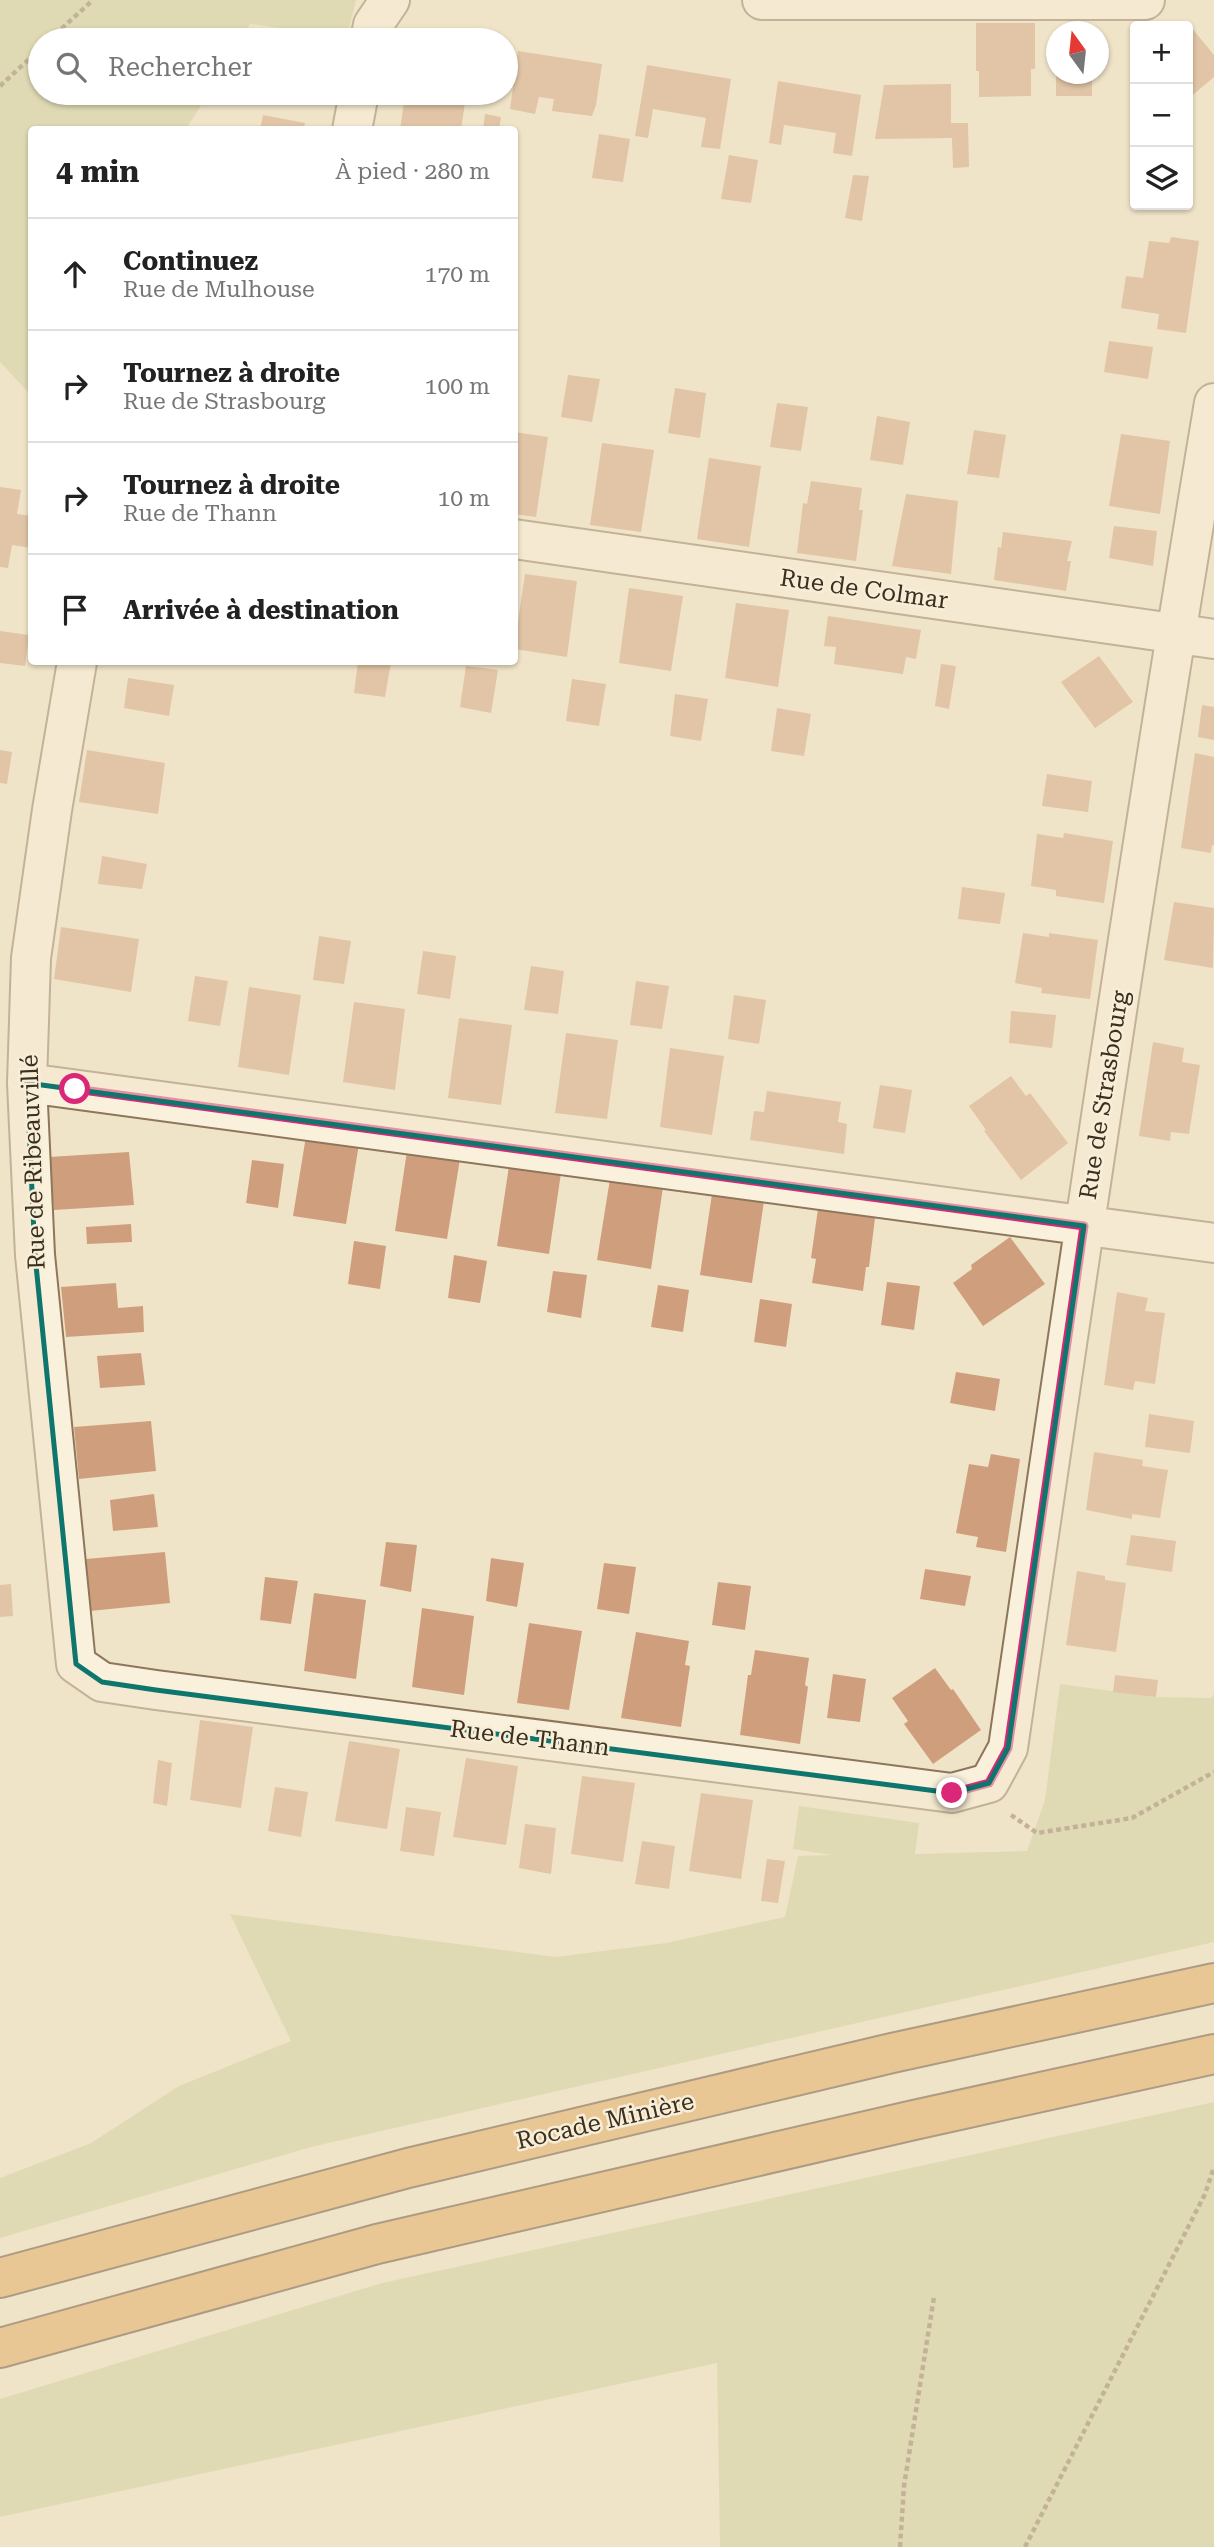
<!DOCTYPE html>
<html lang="fr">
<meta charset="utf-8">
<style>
:root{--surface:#fff;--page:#f2f2f2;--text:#222;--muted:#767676;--line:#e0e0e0}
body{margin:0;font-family:"Roboto Serif",serif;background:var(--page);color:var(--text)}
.controls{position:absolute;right:21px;top:21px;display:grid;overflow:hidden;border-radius:7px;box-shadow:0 2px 5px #0004}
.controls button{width:63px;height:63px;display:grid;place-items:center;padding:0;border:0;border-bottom:2px solid var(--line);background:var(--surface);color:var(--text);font:35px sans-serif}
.compass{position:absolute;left:1046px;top:21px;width:63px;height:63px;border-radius:50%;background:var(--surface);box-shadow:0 2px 5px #0004;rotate:345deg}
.stop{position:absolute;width:21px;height:21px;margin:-16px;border:5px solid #db2777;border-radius:50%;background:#fff}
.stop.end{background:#db2777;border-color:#fff;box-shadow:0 2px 7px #0008}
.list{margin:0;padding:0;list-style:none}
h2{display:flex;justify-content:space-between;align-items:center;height:91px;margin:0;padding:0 28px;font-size:30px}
h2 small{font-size:23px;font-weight:400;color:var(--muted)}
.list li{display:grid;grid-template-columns:46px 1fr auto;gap:21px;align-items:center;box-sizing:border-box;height:112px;padding:0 28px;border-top:2px solid var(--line)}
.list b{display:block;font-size:26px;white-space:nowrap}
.list p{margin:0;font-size:23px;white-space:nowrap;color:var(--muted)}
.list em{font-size:23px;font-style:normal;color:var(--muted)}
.icon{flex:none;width:38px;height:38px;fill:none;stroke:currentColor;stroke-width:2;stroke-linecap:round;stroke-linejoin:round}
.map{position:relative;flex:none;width:1214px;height:2547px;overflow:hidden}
.search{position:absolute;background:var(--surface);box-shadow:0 2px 5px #0004;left:28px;top:28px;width:490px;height:77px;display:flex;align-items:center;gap:18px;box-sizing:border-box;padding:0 24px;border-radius:38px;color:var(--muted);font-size:26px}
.panel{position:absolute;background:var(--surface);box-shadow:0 2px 5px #0004;left:28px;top:126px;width:490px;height:539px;border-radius:7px}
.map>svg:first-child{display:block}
.green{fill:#c9cf9b}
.building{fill:#cf9f7d}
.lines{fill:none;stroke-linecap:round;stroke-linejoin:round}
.minor-casing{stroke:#8d765c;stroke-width:42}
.highway-casing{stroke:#5b4430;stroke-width:42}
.path{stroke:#8d765c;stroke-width:4.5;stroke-dasharray:5 3.5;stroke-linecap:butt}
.minor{stroke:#faf1dc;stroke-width:38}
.highway{stroke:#e0a458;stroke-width:38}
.route{stroke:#db2777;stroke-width:9}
.marked{fill:none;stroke:#0f766e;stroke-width:5;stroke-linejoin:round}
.labels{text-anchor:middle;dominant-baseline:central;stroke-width:5;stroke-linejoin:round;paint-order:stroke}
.street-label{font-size:24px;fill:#3d2e20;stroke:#f7eed8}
</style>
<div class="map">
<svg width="1214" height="2547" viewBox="0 0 1214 2547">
<rect width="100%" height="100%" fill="#f0e4c8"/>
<path class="green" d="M0,0H356L347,37L250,24L240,40H40V93H209L186,129L32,130V387L28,392L0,362Z
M1060,1684L1156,1697L1211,1698L1214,1694V1942L311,2147L0,2238V2178L91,2143L179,2086L291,2041L230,1914L556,1957L666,1943L785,1917L798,1856L832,1855L793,1849L799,1806L919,1823L915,1854L1027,1851L1045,1800Z
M1214,2102V2547H720L717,2363L0,2517V2399L382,2283Z"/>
<path class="building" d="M1186,21L1214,55V77L1188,99V26H1179Z
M976,23H1035V69H1031V96L979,97V71H976Z
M518,51L602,64L596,105L592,116L552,111L554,99L539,97L535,114L510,109Z
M647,65L731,79L720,149L701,147L706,118L653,109L648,138L635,136Z
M1056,74H1092V96H1056Z
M778,81L861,95L852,156L833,153L836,133L784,125L781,145L769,143Z
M951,84V123H968L969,167L953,168L952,138L875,139L884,85Z
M405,95L465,103L461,129L442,126L441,130H400Z
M485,114L501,117L499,130H483Z
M263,115L305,123L303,130H260Z
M599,134L630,139L623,182L592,178Z
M729,155L758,160L751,203L721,199Z
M853,175L869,176L862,221L845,218Z
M1171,237L1199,241L1186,333L1157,329L1159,314L1121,308L1126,276L1143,278L1149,241L1169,243Z
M1109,341L1153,347L1148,379L1104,372Z
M568,375L600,379L592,422L561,417Z
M675,388L706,393L700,438L668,433Z
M777,403L808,407L801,451L770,447Z
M877,416L910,422L903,465L870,460Z
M974,430L1006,435L999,478L967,474Z
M514,432L548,437L536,517L514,514Z
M1121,434L1170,441L1160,514L1109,506Z
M602,443L654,450L641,532L590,525Z
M709,458L761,466L749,547L697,539Z
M811,481L862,488L859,510H863L856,561L797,553L803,503L807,504Z
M0,487L21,490L17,514L32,516V548L12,545L8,568L0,567Z
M906,494L958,501L951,574L892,566Z
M1114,526L1157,531L1153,566L1109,558Z
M1003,532L1072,541L1067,561H1071L1066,591L994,580L998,547L1001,548Z
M525,574L577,581L567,657L514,649Z
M629,588L683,596L671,671L619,663Z
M736,603L789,610L778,687L725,678Z
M828,616L921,630L916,659L906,657L903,674L834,664L836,647L824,646Z
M0,631L29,635L25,666L0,663Z
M1099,656L1133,702L1095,728L1061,682Z
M358,662H391L385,697L354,693Z
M941,664L956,666L949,709L935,706Z
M466,666L498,670L491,713L460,707Z
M128,678L174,685L169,716L124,708Z
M572,679L606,684L599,726L566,721Z
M675,694L708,699L701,741L670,736Z
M1202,705L1214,707V740L1198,737Z
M777,708L811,714L804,756L771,751Z
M0,750L12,752L7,784L0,783Z
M87,750L165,763L158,814L79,802Z
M1195,753L1214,757V845H1212L1211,853L1181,848Z
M1047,774L1092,781L1088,812L1042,806Z
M1064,833L1113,841L1104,903L1056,896V890L1031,886L1037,834L1063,838Z
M102,856L147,864L142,889L98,884Z
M962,887L1005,893L1000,924L958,919Z
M1174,902L1214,908L1213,968L1164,960Z
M61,927L139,939L131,992L54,979Z
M1023,933L1049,937V933L1098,940L1090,999L1041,993L1042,988L1015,983Z
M319,936L351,941L344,984L313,980Z
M423,951L456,956L450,999L417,994Z
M531,966L564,971L558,1014L524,1010Z
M195,976L228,981L220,1026L188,1021Z
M636,981L669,986L662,1029L630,1025Z
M249,987L301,995L289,1075L238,1067Z
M734,995L766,1000L759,1044L728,1039Z
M354,1002L405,1009L395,1090L343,1082Z
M1011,1011L1056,1015L1052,1048L1009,1043Z
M459,1018L512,1025L501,1105L448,1098Z
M566,1033L618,1040L607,1119L555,1113Z
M1153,1042L1184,1048L1182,1062L1200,1065L1189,1134L1171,1132L1170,1141L1139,1136Z
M670,1048L724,1056L712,1135L660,1127Z
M1011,1076L1026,1096L1030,1093L1068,1143L1021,1180L984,1131L986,1130L969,1106Z
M880,1085L912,1090L905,1133L873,1128Z
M767,1091L841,1102L838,1122L847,1124L844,1154L750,1140L754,1111L764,1112Z
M306,1136L359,1144L346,1224L293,1216Z
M407,1151L460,1159L447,1239L395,1231Z
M129,1152L134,1205L54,1210L49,1157Z
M252,1160L284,1164L278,1208L246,1203Z
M509,1166L561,1173L549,1254L497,1246Z
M610,1179L663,1187L651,1269L597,1260Z
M712,1194L764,1201L752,1283L700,1275Z
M818,1209L875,1218L869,1267H866L863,1291L812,1283L816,1259L811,1258Z
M131,1224L132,1242L87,1244L86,1227Z
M1010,1237L1045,1284L983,1326L953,1283L972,1269L971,1265Z
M354,1241L386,1246L380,1289L348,1284Z
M454,1255L487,1261L480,1303L448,1298Z
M553,1271L587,1275L581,1318L547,1312Z
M887,1282L920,1286L914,1330L881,1325Z
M116,1283L118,1308L143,1306L144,1332L66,1337L61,1287Z
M658,1285L689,1290L683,1332L651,1327Z
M1117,1292L1148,1298L1145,1311L1165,1313L1155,1384L1135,1381L1133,1390L1104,1385Z
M760,1299L792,1304L786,1347L754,1342Z
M141,1353L145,1385L100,1388L97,1356Z
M956,1372L1000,1379L995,1411L950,1403Z
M1149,1414L1194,1421L1190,1453L1145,1447Z
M151,1421L156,1471L79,1479L74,1427Z
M1094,1452L1143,1460L1142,1466L1168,1470L1160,1518L1132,1514V1519L1086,1510Z
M991,1454L1020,1459L1006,1552L976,1547L978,1537L956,1533L969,1464L988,1467Z
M154,1494L158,1527L113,1531L110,1500Z
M1131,1535L1176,1541L1172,1572L1126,1565Z
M386,1542L417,1545L411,1592L380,1586Z
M165,1552L170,1603L90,1611L86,1559Z
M491,1558L524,1563L517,1607L486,1601Z
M604,1563L636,1567L629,1614L597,1609Z
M925,1569L971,1576L965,1606L920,1599Z
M1077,1571L1105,1576V1580L1126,1583L1116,1652L1066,1645Z
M265,1577L298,1581L291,1624L260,1620Z
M718,1582L751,1586L745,1630L712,1625Z
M11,1584L13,1616L0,1617V1585Z
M314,1593L366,1600L356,1679L304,1671Z
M422,1608L474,1616L464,1695L412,1687Z
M529,1623L582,1631L569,1710L517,1703Z
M636,1632L689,1641L685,1665L690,1666L681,1727L621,1718Z
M755,1650L809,1658L805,1685L808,1687L800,1744L740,1735L748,1675H751Z
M935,1668L951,1690L953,1689L981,1730L933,1764L904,1724L908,1721L892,1698Z
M833,1674L866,1679L860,1722L827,1718Z
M1115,1675L1158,1680L1156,1697L1113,1692Z
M200,1720L253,1727L241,1808L190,1800Z
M349,1741L400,1749L387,1829L335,1821Z
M466,1758L518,1766L506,1845L453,1837Z
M158,1760L172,1763L167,1806L153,1803Z
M582,1776L635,1783L623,1862L571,1854Z
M275,1787L308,1792L301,1837L268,1831Z
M701,1793L753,1800L741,1879L689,1871Z
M406,1807L441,1812L434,1856L400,1851Z
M525,1824L556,1828L551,1874L519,1868Z
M642,1841L675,1846L669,1889L635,1884Z
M767,1859L785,1861L778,1903L761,1901Z"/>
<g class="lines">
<defs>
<path id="minor" d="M762,0H1145
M370,40L373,25L390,0
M352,130L359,93
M514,539L1214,639
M77,662L52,810L31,958L27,1083L35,1255L76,1664L102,1682L156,1690L952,1793L989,1783L1008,1748C1073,1299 1139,851 1214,403
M27,1083L1214,1243"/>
<path id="highway" d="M0,2278L408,2168L892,2053L1214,1983
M0,2348L377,2244L914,2120L1214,2054"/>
</defs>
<use href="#minor" class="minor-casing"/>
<use href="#highway" class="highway-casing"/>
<path class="path" d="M49,40L93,0
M0,86L40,49
M1011,1815L1037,1833L1132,1818L1214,1772
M900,2547L904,2486L934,2297
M1025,2547L1205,2194L1214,2167"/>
<use href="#minor" class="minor"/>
<use href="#highway" class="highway"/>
</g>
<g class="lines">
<path class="route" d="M75,1089L1084,1226L1008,1748L989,1783L952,1793"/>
</g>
<path d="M0 0H1214V2547H0ZM27,1083L1084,1226L1008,1748L989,1783L952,1793L156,1690L102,1682L76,1664L35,1255Z" fill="#f0e4c8" fill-opacity=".55" fill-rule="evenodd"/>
<path class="marked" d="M27,1083L1084,1226L1008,1748L989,1783L952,1793L156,1690L102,1682L76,1664L35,1255Z"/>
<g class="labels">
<g class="street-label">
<text transform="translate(864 589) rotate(8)">Rue de Colmar</text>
<text transform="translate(1104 1095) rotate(-81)">Rue de Strasbourg</text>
<text transform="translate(33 1162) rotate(-92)">Rue de Ribeauvillé</text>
<text transform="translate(530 1738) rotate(7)">Rue de Thann</text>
<text transform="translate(605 2121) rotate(-13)">Rocade Minière</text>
</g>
</g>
</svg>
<div class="controls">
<button>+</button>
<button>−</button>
<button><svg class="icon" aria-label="layers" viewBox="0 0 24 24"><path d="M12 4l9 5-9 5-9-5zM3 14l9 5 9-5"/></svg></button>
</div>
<svg class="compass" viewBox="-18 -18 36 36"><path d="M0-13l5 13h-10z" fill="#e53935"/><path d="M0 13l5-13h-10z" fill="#767676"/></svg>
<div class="stop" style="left:75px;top:1089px"></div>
<div class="stop end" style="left:952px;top:1793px"></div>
<div class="search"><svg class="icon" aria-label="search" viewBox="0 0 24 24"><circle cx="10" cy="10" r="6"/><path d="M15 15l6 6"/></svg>Rechercher</div>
<section class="panel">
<h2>4 min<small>À pied · 280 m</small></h2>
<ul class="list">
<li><svg class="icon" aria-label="ahead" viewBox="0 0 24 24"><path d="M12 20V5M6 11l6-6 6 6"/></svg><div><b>Continuez</b><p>Rue de Mulhouse</p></div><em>170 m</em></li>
<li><svg class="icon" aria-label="right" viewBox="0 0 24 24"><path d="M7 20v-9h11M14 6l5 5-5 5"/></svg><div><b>Tournez à droite</b><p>Rue de Strasbourg</p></div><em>100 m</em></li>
<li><svg class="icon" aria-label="right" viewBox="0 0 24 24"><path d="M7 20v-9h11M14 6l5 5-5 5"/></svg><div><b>Tournez à droite</b><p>Rue de Thann</p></div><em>10 m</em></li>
<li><svg class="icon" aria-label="arrive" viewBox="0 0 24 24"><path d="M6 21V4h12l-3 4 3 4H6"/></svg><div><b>Arrivée à destination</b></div></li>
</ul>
</section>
</div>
